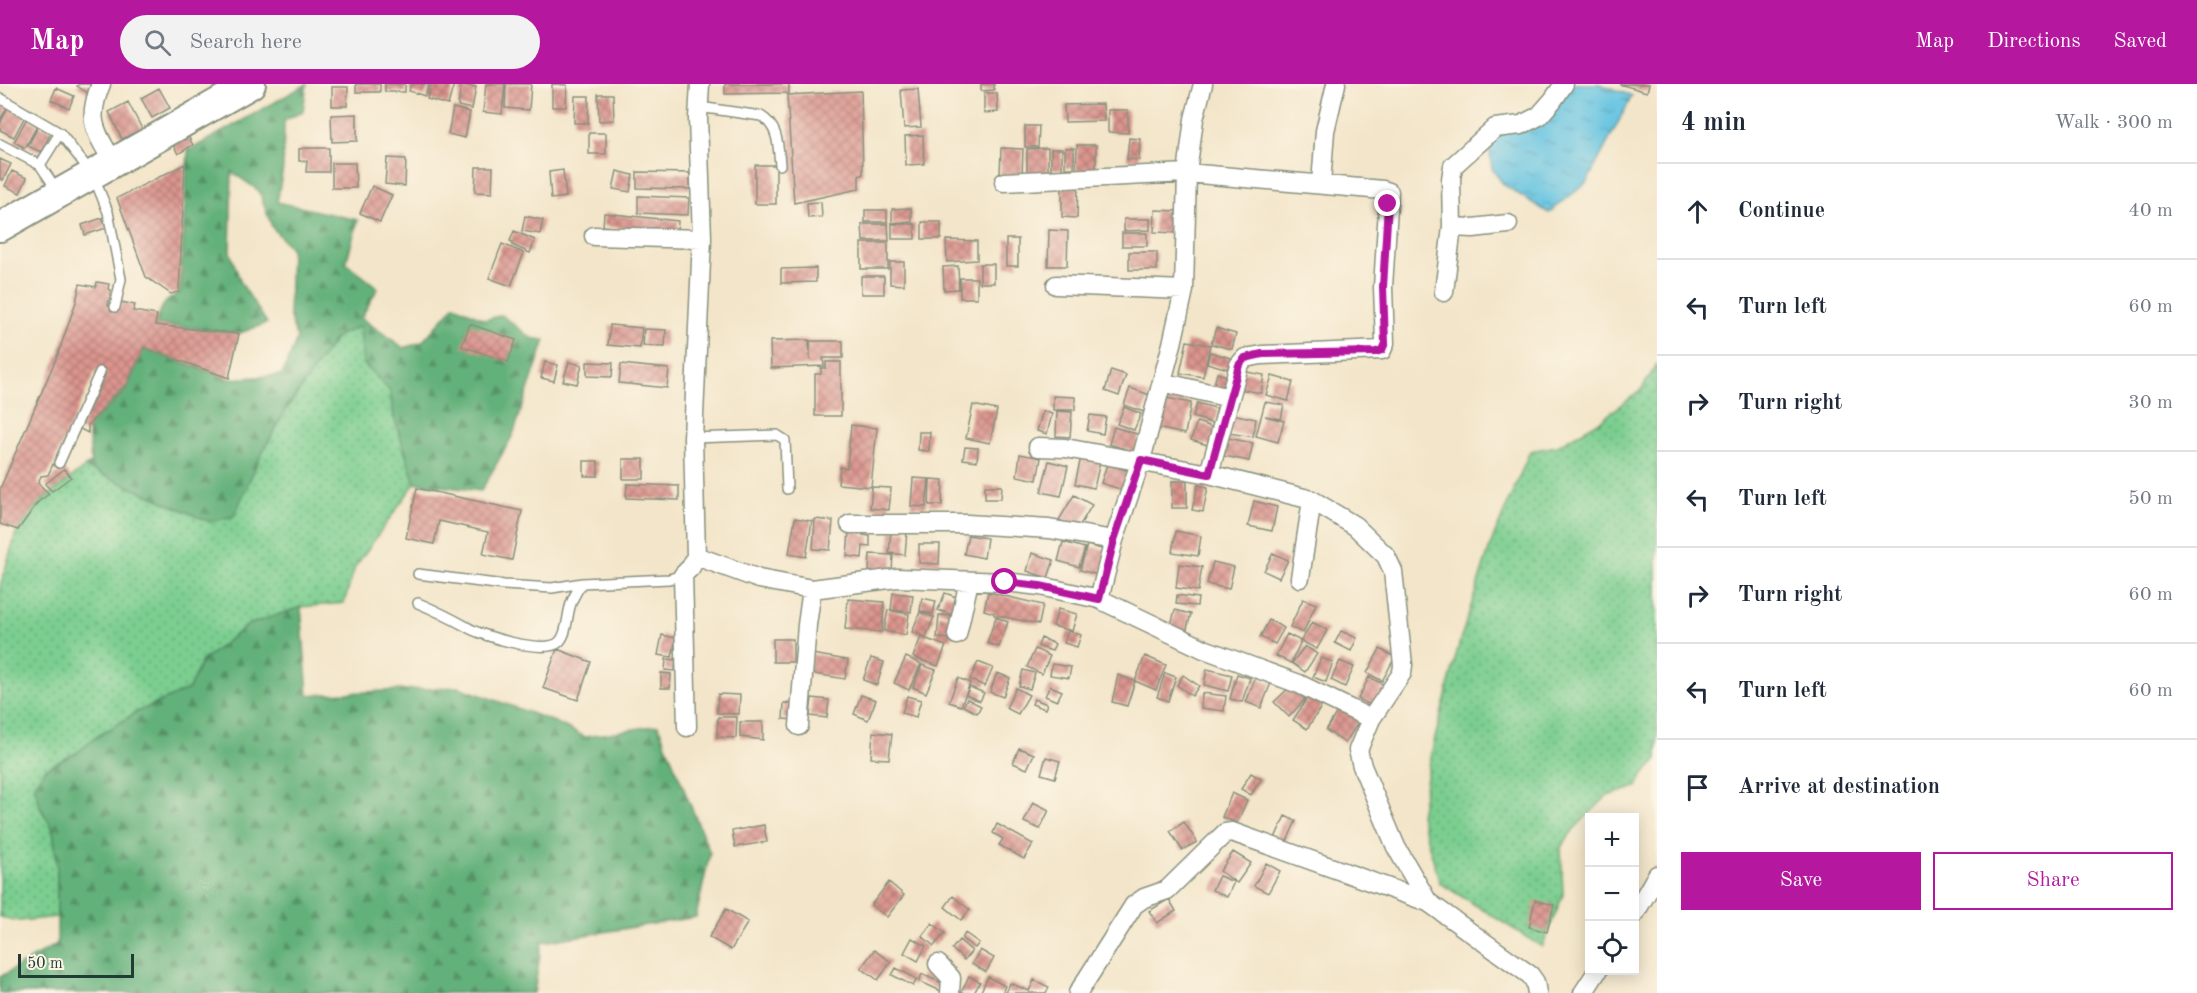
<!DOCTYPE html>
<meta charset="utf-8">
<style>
:root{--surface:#fff;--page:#f2f2f3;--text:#1f2937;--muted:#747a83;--line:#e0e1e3;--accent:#b5179e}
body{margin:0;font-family:"Old Standard TT",serif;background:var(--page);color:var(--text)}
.controls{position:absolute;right:18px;bottom:18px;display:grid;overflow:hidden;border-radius:0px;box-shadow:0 3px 15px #0003}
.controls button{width:54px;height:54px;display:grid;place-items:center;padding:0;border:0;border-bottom:2px solid var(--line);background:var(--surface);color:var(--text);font:30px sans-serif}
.scale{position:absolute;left:18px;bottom:15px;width:116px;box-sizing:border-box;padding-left:6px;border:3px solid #1f3d34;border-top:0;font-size:16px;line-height:21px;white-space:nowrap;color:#1f3d34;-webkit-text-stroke:4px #fcf5e5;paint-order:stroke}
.stop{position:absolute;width:18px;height:18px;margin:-14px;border:4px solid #b5179e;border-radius:50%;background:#fff}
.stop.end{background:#b5179e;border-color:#fff;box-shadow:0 2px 6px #0008}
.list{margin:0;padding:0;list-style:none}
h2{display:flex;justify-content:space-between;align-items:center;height:78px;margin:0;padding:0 24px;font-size:26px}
h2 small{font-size:20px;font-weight:400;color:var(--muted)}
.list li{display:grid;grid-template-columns:39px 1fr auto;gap:18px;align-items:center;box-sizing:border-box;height:96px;padding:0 24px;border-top:2px solid var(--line)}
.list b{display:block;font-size:22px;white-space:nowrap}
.list em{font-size:20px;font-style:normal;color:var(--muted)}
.actions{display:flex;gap:12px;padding:18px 24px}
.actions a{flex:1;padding:14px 0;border:2px solid var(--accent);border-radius:0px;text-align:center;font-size:21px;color:var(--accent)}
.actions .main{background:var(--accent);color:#fff}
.icon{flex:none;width:33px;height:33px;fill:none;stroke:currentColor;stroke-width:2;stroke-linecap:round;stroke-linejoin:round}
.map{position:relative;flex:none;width:1657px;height:909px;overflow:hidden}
header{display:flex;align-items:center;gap:36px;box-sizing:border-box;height:84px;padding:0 30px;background:var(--accent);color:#fff}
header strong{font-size:28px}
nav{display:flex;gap:33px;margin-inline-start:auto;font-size:21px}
.search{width:420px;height:54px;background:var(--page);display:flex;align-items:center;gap:15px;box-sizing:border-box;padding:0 21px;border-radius:33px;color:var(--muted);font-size:22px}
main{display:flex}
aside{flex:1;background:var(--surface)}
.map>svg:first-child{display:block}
.grass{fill:url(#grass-dots);stroke:#4d8662;stroke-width:1.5}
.forest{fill:url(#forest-firs);stroke:#427757;stroke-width:1.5}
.water{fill:url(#water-ripples);stroke:#41808a;stroke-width:1.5}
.building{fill:url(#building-cross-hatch)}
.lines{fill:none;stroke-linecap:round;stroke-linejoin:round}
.lane-casing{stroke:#89917e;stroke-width:12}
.street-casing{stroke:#89917e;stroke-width:21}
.primary-casing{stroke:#89917e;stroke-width:32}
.lane{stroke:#fff;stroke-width:9}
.street{stroke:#fff;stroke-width:18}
.primary{stroke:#fff;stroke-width:28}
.route{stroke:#b5179e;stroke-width:8}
</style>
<header>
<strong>Map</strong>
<div class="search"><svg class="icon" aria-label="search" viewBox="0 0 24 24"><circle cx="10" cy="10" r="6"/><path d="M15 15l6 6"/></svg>Search here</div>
<nav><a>Map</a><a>Directions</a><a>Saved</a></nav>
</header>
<main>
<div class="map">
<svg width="1657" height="909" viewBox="0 0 1657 909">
<defs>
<pattern id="grass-dots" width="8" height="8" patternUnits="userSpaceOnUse" patternTransform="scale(1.5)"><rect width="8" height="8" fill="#7bce90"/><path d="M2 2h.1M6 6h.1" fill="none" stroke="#64a876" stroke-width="1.8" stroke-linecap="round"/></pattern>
<pattern id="forest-firs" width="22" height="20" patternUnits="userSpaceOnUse" patternTransform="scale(1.5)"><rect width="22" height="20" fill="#64b17a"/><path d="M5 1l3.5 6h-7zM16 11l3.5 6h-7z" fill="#529165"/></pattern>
<pattern id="water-ripples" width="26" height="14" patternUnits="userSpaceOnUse" patternTransform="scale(1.5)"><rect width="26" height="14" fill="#63c3e1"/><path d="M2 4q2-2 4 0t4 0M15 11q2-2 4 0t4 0" fill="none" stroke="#51a0b7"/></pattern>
<pattern id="building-cross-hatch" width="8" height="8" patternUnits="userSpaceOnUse" patternTransform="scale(1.5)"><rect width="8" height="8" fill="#db958e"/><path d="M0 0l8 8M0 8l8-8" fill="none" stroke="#b17b75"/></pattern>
</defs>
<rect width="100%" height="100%" fill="#fcf5e5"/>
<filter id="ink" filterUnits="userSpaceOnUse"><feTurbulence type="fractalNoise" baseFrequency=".0167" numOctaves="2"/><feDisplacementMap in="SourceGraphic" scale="12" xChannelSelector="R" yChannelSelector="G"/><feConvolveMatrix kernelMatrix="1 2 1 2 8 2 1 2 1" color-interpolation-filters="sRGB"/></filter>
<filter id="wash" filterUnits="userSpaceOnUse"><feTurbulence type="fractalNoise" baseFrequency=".008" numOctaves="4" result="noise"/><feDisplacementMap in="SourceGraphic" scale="24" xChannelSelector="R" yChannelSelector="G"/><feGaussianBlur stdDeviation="1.35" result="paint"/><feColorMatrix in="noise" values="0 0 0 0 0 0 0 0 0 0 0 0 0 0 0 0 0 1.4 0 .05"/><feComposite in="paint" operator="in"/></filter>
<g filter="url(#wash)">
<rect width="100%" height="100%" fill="#f3e5c9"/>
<path class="grass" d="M360,241L363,279L390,307L394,333L415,399L355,483L344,519L301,523L248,541L202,577L189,605L137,628L95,654L78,668L45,685L41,725L53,745L57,782V833L19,837L0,833V502L16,449L39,419L85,383L210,438L258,377L284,329L336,253Z
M1657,280V676L1642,692L1637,703L1607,712L1574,745L1561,763L1563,811L1542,863L1440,799L1420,731L1432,666L1459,560L1491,459L1530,367L1557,362L1600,337L1641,306Z"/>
<path class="forest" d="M307,0L303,27L284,37L283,84L277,118L358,136L346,179L378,204L361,234L404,264L422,258L455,221L485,236L502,231L531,254L545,256L513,351L481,407L415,399L394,333L390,307L363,279L360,242L336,253L284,329L258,377L234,432L210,438L85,383L91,378L88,341L127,303L144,264L229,295L282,291L297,255L289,230L291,165L272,143L259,107L232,88L230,168L241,199L267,239L240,249L156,240C158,226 166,214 180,209L188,67Z
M301,523L308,611L459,603L555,638L585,653L658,641L710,769L696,833L542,858L534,909H0V893L57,860V782L53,745L41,725L34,700L45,685L78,668L95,654L137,628L189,605L202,577L248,541Z"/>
<path class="water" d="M1568,0H1600L1632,12L1587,98L1549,129L1504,101L1492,85L1488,54L1515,45Z"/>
<g id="blocks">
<path class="building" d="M79,0H97L89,10L77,2Z
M356,0H380V8H356Z
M385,0H405V8H385Z
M411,0H429L425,12L409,7Z
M431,0H454L448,21L427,15Z
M486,0H505L502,30L483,28Z
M506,0H531L529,26L505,24Z
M552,0L567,1L566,23H552Z
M725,0H789V9L725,10Z
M981,0H994V6L981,7Z
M1619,0H1649L1647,8Z
M461,1L476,3L472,25L458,22Z
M332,3H348L347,22H332Z
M56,4L74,12L69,24L51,16Z
M159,4L170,24L152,34L141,14Z
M918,5L921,43L904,44L901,6Z
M861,7L863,90L859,92V105L794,119L787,11Z
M984,9H997L998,28L984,29Z
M598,10H613L614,36L599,37Z
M575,12H589L588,39H574Z
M0,18L8,22L0,36Z
M128,18L142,45L122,55L109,28Z
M1103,20L1104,37L1065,38L1064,21Z
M8,23L25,32L14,53L0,46V40Z
M453,24L470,28L465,54L448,50Z
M1108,26H1128V49L1108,48Z
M357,30V57L332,58L331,31Z
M27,34L38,40L25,64L14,58Z
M39,41L52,47L41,68L28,62Z
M1025,42H1039L1038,63H1025Z
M589,49H606V70H589Z
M923,51L924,80L906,81L905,52Z
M188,52L193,61L178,70L173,60Z
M1129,54L1140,55L1139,76L1127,75Z
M1077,61H1096V88L1076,87Z
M306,64H329V88H306L307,77H299V65Z
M1001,64L1023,65L1022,93L1000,92Z
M1048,64V91H1027V65Z
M1065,64H1074V84H1065Z
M1051,65H1062V86H1051Z
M387,74L406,75L405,102L385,100Z
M0,75L11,80L3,96L0,95Z
M332,79H355L356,104H332Z
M185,80L179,208L171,210L146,193L117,114Z
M755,81H776V120H755Z
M476,83H493L492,109L475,108Z
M563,86L566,113L551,115L549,88Z
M12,87L27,94L20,109L5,102Z
M617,87L633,91L630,108L613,105Z
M637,88L690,89V105L637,104Z
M372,102L392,111L380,138L360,129Z
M1062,103H1078L1077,134L1062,133Z
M638,112L689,114L688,131L638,129Z
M821,118L822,133L808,134L807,119Z
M911,124L912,138L892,139V125Z
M865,126H887V138H865Z
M1155,126L1180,127L1179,149L1154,148Z
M604,129L678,137L677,150L603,142Z
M525,132L543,136L540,150L522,147Z
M102,134L106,144L85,151L82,141Z
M1124,135H1150V146L1124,147Z
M922,138H941V155H922Z
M862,140H888L889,157H863Z
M892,140H915V155H892Z
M1049,146L1068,147L1067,182H1048Z
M514,147L535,156L530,169L512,161L513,158L510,157Z
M1122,149H1147V162H1122Z
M1006,155H1018V182H1006Z
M946,156L977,157V176L947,178Z
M861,159H888V185H861Z
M502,160L524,169L511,202L489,194Z
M1129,168H1157V186H1129Z
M890,178H904V201L890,200Z
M980,180H994V199H980Z
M958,182L959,205L944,206L943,183Z
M816,184V198L781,199V185Z
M861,192H884V210H861Z
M960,194H977V214H960Z
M97,198L109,200L108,205L111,206L108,222L120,224L121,218L135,221L133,227L157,231L155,241L239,250L229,294L144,264L126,303L88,341V349L80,345L106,290L96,286L48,391L41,392L38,399L49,410L38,418L18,446L0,440V405L58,270L76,218L80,200L96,203Z
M470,240L516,256L508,278L462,262Z
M610,241L642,244L640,264L608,261Z
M1216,244L1236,250L1232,265L1211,260Z
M644,245L666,246L665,263L643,262Z
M809,256L810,276V257H843V274H823L824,282L771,284L770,257Z
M1187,257L1210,261L1203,293L1180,289Z
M1210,268L1238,276L1235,287L1207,279Z
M545,278L558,281L554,297L541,294Z
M569,278L582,281L577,300L563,297Z
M587,278L613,279L612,293L587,292Z
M826,278H841V332H815V290H821V284H826Z
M621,280L669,285L667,304L619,299Z
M1111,286L1126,291L1119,312L1105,307Z
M1241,287L1264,291L1261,309L1238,305Z
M1217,289L1233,294L1229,309L1213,304Z
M1272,292L1293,298L1288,317L1266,311Z
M1130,304L1150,311L1144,328L1124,321Z
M1053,312L1075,313V326H1053Z
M1162,313L1191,319L1185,350L1156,344Z
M1265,318L1284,321L1281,335L1265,332L1284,337L1278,358L1256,352Z
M1197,319L1219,325L1215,340L1193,333Z
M973,321L997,326L990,359L966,354Z
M1124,323L1141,330L1134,346L1117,340Z
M1043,327L1052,330L1047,350L1037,347Z
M1057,327L1072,328L1070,353L1056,352Z
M1232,330L1256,335L1253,353L1229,349Z
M1090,331L1106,333L1103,350L1087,347Z
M1197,338L1220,346L1214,363L1191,356Z
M851,341L877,344L871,403L838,400L840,383L847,384Z
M1114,343L1140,351L1135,368L1109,360Z
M919,348H930L929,367L918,366Z
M1228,354L1253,359L1249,377L1224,372Z
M965,363L978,364L977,377L963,375Z
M1020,370L1041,374L1037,396L1017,392Z
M1081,373L1100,378L1094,404L1075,400Z
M623,375H644V395H623Z
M584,377H598V392H584Z
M1049,377L1068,382L1061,412L1041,408Z
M1107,380L1132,388L1126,407L1101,399Z
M64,385L71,393L52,407L45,400Z
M913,394L929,395L926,423L911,422Z
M930,395L943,396L942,421H929Z
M1172,397H1187V424H1172Z
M627,400L679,402V416L626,414Z
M1198,401L1208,403L1203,428L1192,426Z
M985,402H1002L1001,415H985Z
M872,403L891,404L889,426L870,424Z
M417,404L522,427L512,476L483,470L488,448L439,437L434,460L406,454Z
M1074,411L1092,421L1077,446L1059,436Z
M1254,417L1277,423L1272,447L1248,442Z
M795,434L812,437L806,473L789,470Z
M815,435L833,437L830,466L813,465Z
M891,446L907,447L905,471L889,469Z
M849,447L863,448V451L870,452V463L863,462L862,474L847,472Z
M1176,447L1201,452L1198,472L1172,468Z
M968,451L987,454L984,474L964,470Z
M1063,458L1085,464L1079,483L1058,477Z
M919,460H940L939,480L919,479Z
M1087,461L1109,467L1102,492L1080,486Z
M1032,469L1054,476L1048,494L1027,487Z
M1273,469L1288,476L1279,494L1264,487Z
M870,470L893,471L892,488H869Z
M1213,478L1234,483L1229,505L1207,500Z
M1179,480L1202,483L1198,507L1176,504Z
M988,508L1043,521L1039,540L994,531V529L984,526Z
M893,509L913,511L911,528L891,526Z
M945,509L959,514L953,531L938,526Z
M1177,511L1198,514L1197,522L1176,520Z
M922,514L936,517L933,530L920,527Z
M848,515L884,518L882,548L845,545Z
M1303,515L1316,520L1303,549L1290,543Z
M1058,525L1077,530L1072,547L1053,542Z
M888,526L909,530L906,551L884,547Z
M1175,526L1191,530L1186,548L1170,544Z
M920,528L934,533L926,553L912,548Z
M939,531L954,532L952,555L937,554Z
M996,533L1008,538L999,563L987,559Z
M1269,536L1284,544L1275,560L1260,553Z
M1312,538L1327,546L1317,565L1301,557Z
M1068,547L1081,551L1077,563L1064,559Z
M1341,547L1357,554L1351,567L1335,559Z
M1287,550L1301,557L1291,579L1276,572Z
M662,551L676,554L672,573L658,571Z
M921,553L946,562L938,582L913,573Z
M1041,554L1055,560L1052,567L1038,562Z
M773,555H793V578H773Z
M1305,562L1317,570L1305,588L1292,579Z
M557,565L591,578L578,616L543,604Z
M1035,565L1050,572L1042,590L1027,583Z
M1380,565L1395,573L1382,597L1367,589Z
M812,570L848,576L845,595L808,589Z
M1145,572L1166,581L1156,606L1135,597Z
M906,573L921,580L909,606L894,599Z
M871,574L884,578L877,601L863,596Z
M1321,574L1333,578L1326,598L1313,593Z
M666,575L676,576L675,587L665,586Z
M1340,577L1354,583L1345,603L1331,596Z
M978,578L993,584L985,602L970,596Z
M1052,580L1071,583L1069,594L1050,591Z
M922,581L936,586L926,609L913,603Z
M1207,585L1232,591L1228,607L1204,601Z
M1023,586L1035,589L1030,605L1019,602Z
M661,589L671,590L670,604H661Z
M997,589L1010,594L1003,613L990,608Z
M1165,589L1176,593L1168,617L1157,613Z
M1237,590L1250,594L1242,618L1230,615Z
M1118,591L1135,597L1127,622L1112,618Z
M1183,591L1199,602L1192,612L1177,601Z
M1256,593L1271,599L1261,624L1246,618Z
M1369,593L1385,601L1374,623L1358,615Z
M958,594L970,599L961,622L949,618Z
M1050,602L1062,607L1057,617L1045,612Z
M1291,602L1305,615L1289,633L1274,618Z
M970,603L984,609L980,617L966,611Z
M1016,604L1029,611L1018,630L1006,624Z
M1202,609L1226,612L1224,627L1201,624Z
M718,610L740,611L739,630L717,629Z
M861,611L876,616L868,636L854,630Z
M1309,611L1323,620L1307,645L1293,636Z
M907,612L921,616L916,633L902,629Z
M812,614L829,616L827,634L810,632Z
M967,615L981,622L977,629L963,622Z
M1034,615L1047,620L1045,625L1032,620Z
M784,619L796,620L795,636L783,635Z
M1340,623L1360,636L1345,659L1326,646Z
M718,633H737L736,654L717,653Z
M740,638H763V656L740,653Z
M873,648L892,650L889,675L871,674Z
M1019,664L1034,670L1027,685L1013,679Z
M1046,673L1060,677L1055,694L1041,690Z
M1251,689L1261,695L1251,711L1241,705Z
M1232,709L1247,716L1237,739L1222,733Z
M1033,718L1049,726L1040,745L1024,738Z
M1285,732L1296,737L1283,766L1272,761Z
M1184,738L1197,758L1182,766L1170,747Z
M997,740L1033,760L1024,775L999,761L1003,755L993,749Z
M764,741L767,758L735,763L732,747Z
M1233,768L1251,779L1237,799L1220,787Z
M1266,779L1280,787L1268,809L1254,802Z
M1219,792L1234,798L1227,813L1212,806Z
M889,798L904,811L887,833L871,821Z
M953,812L970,826L961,836L945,823Z
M1169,815L1176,827L1157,839L1149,827Z
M1535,816L1554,821L1547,848L1529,843Z
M726,825L748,838L731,866L709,853Z
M932,839L945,849L934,862L922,852Z
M965,849L979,859L975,864L962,855Z
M912,854L926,862L918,877L904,869Z
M959,856L972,867L964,876L952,865Z
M874,866L891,878L878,896L861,884Z
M980,866L994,874L986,888L972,880Z
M896,884L917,895L913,902L892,891Z
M922,890L946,901L943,908L919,897Z
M969,892L980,898L974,909H961Z
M988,893L1005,902L1002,909H980Z
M1034,896L1049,903L1046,909H1006L1010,899L1029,907Z"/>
</g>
</g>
<g filter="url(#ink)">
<use href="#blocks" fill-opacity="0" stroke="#89917e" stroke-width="1.5"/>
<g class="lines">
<defs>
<path id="lane" d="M0,14L60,49L93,91L108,128L121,195L115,223
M699,23L761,32C779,43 778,62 780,81
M0,60L40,81L57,106
M40,81L60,49
M693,354L777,351L785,356L787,405
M59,379L100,288
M418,490L504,501L552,504L582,499L669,495L683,491
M418,519C437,527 449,533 467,543C481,552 546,571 559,558C567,551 567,533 570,523C572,514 577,507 582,499"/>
<path id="street" d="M101,0C86,37 95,46 113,78
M700,0L698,34L702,155L693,354L696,472L759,495L812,505L897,494L1005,498L1040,502L1099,515L1114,456L1141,376L1172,260L1184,206L1187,89L1194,35L1203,0
M1004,98L1187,89L1383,106L1389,108L1383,203L1385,259L1382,266L1262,271L1245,274L1239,281L1209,390L1312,416L1300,494
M1321,100L1325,47L1336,0
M1452,143L1473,144L1508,140
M594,152L702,155
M1056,201L1184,206
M1444,208L1452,143L1451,95L1453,82L1495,44L1521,41L1539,32L1553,16L1564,0
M1162,298L1230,314
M1038,363L1065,364L1209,390
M1312,416L1355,442L1386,472L1393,487L1403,581L1402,589L1371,635
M850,440H967L1049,445L1114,456
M1099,515L1204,565L1299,600L1371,635L1358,666L1362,682L1396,763L1428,818
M957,551L969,497
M799,642L807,541L812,505
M687,643L683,491L691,483L696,472
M1634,831L1657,791
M938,880L951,894L950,909
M1078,909L1134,821L1144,814L1167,806L1219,755L1225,749L1232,748L1428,818L1530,891L1535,898L1537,909
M1583,909L1598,886"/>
<path id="primary" d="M0,143L251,0"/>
</defs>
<use href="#lane" class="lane-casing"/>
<use href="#street" class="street-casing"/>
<use href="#primary" class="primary-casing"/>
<use href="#lane" class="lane"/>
<use href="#street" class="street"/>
<use href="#primary" class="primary"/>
</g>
</g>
<g class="lines" filter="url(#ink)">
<path class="route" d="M1005,498L1040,502L1099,515L1114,456L1141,376L1209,390L1239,281L1245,274L1262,270L1376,268L1382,266L1385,259L1383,203L1388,120"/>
</g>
</svg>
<div class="controls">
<button>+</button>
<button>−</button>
<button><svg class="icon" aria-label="locate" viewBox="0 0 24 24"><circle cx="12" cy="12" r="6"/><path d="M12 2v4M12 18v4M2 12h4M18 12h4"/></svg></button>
</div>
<div class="scale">50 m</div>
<div class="stop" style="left:1005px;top:498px"></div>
<div class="stop end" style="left:1388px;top:120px"></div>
</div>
<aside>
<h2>4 min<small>Walk · 300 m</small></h2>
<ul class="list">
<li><svg class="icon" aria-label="ahead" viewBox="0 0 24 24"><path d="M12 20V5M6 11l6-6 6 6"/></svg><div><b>Continue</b></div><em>40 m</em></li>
<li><svg class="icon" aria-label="left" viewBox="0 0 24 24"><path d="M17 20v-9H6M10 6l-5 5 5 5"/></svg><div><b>Turn left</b></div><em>60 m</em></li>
<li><svg class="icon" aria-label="right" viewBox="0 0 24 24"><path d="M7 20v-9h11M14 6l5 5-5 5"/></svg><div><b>Turn right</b></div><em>30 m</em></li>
<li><svg class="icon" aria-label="left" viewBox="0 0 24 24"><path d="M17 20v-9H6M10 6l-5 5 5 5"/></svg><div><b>Turn left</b></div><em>50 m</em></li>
<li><svg class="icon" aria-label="right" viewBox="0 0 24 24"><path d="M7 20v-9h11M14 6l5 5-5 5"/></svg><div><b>Turn right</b></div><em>60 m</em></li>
<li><svg class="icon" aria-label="left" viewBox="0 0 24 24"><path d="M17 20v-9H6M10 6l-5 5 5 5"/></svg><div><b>Turn left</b></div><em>60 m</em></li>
<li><svg class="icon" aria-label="arrive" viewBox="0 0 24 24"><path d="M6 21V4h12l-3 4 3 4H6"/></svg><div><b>Arrive at destination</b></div></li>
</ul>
<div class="actions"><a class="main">Save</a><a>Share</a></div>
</aside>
</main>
